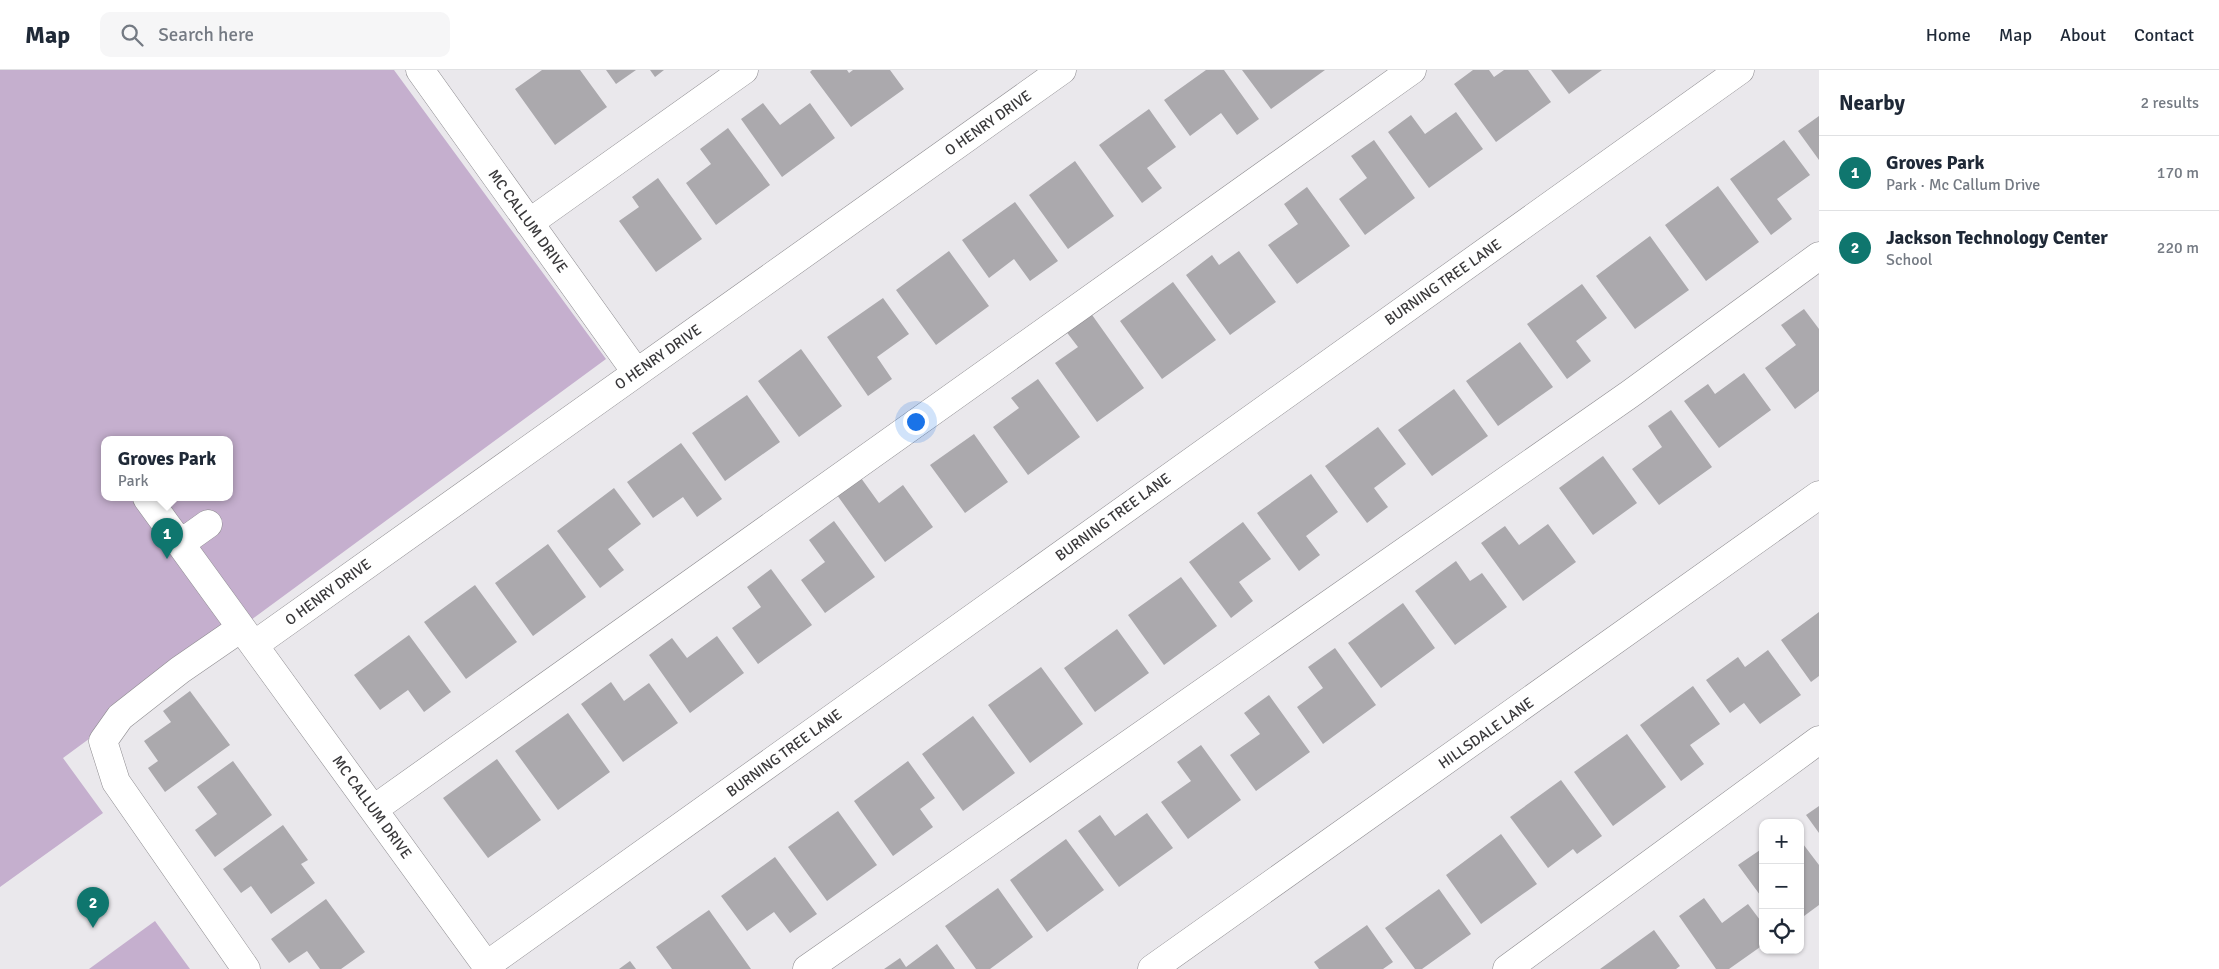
<!DOCTYPE html>
<meta charset="utf-8">
<style>
:root{--surface:#fff;--page:#f6f6f7;--text:#1f2937;--muted:#747a83;--line:#e0e1e3;--accent:#0f766e}
body{margin:0;font-family:Signika,sans-serif;background:var(--page);color:var(--text)}
.controls{position:absolute;right:15px;bottom:15px;display:grid;overflow:hidden;border-radius:10px;box-shadow:0 1px 4px #0004}
.controls button{width:45px;height:45px;display:grid;place-items:center;padding:0;border:0;border-bottom:1px solid var(--line);background:var(--surface);color:var(--text);font:25px sans-serif}
.you{position:absolute;left:915px;top:351px;width:18px;height:18px;margin:-12px;border:4px solid #fff;border-radius:50%;background:#1a73e8;box-shadow:0 0 0 8px #1a73e833}
.badge{display:grid;place-items:center;width:32px;height:32px;border-radius:50%;background:var(--accent);color:#fff;font-size:16px;font-weight:700}
.pin{position:absolute;translate:-50% -41px;filter:drop-shadow(0 1px 2px #0008)}
.pin::after{content:'';position:absolute;top:26px;width:18px;height:15px;background:inherit;clip-path:polygon(0 0,100% 0,50% 100%)}
.popup{position:absolute;left:101px;top:366px;width:132px;height:65px;box-sizing:border-box;display:grid;place-content:center;border-radius:10px;background:var(--surface);filter:drop-shadow(0 1px 4px #0005);font-size:16px;white-space:nowrap;color:var(--muted)}
.popup b{font-size:19px;color:var(--text)}
.popup::after{content:'';position:absolute;left:50%;top:100%;margin-left:-10px;border:10px solid transparent;border-top-color:var(--surface)}
.list{margin:0;padding:0;list-style:none}
h2{display:flex;justify-content:space-between;align-items:center;height:65px;margin:0;padding:0 20px;font-size:21px}
h2 small{font-size:16px;font-weight:400;color:var(--muted)}
.list li{display:grid;grid-template-columns:32px 1fr auto;gap:15px;align-items:center;box-sizing:border-box;height:75px;padding:0 20px;border-top:1px solid var(--line)}
.list b{display:block;font-size:19px;white-space:nowrap}
.list p{margin:0;font-size:16px;white-space:nowrap;color:var(--muted)}
.list em{font-size:16px;font-style:normal;color:var(--muted)}
.icon{flex:none;width:28px;height:28px;fill:none;stroke:currentColor;stroke-width:2;stroke-linecap:round;stroke-linejoin:round}
.map{position:relative;flex:none;width:1819px;height:899px;overflow:hidden}
header{display:flex;align-items:center;gap:30px;box-sizing:border-box;height:70px;padding:0 25px;background:var(--surface);border-bottom:1px solid var(--line)}
header strong{font-size:24px}
nav{display:flex;gap:28px;margin-inline-start:auto;font-size:18px}
.search{width:350px;height:45px;background:var(--page);display:flex;align-items:center;gap:12px;box-sizing:border-box;padding:0 18px;border-radius:10px;color:var(--muted);font-size:19px}
main{display:flex}
aside{flex:1;background:var(--surface)}
.map>svg:first-child{display:block}
.green{fill:#c5afce;fill-rule:evenodd}
.building{fill:#aba9ad}
.lines{fill:none;stroke-linecap:round;stroke-linejoin:round}
.minor-casing{stroke:#8e8c90;stroke-width:29}
.minor{stroke:#fff;stroke-width:28}
.labels{text-anchor:middle;dominant-baseline:central;stroke-width:4.5;stroke-linejoin:round;paint-order:stroke}
.street-label{font-size:15px;fill:#3a393b;stroke:#fff}
</style>
<header>
<strong>Map</strong>
<div class="search"><svg class="icon" aria-label="search" viewBox="0 0 24 24"><circle cx="10" cy="10" r="6"/><path d="M15 15l6 6"/></svg>Search here</div>
<nav><a>Home</a><a>Map</a><a>About</a><a>Contact</a></nav>
</header>
<main>
<div class="map">
<svg width="1819" height="899" viewBox="0 0 1819 899">
<rect width="100%" height="100%" fill="#eae8ec"/>
<path class="green" d="M0,0H394L606,289L63,688L103,743L0,817ZM104,370H230V428H104Z
M155,851L190,899H89Z"/>
<path class="building" d="M542,0H580L607,37L555,75L515,19Z
M606,0H636L616,14Z
M650,0H664L655,7Z
M812,0H847L849,3L853,0H890L904,19L851,57L810,2Z
M1206,0H1224L1259,49L1237,65L1221,43L1190,66L1164,30Z
M1242,0H1325L1271,39Z
M1473,0H1489L1494,7L1504,0H1528L1551,32L1496,72L1454,14Z
M1551,0H1602L1569,24Z
M763,33L780,55L810,33L835,68L782,107L741,49Z
M1149,39L1176,77L1147,98L1162,118L1142,133L1099,75Z
M1456,42L1483,79L1429,118L1388,62L1411,45L1425,64Z
M1819,46V90L1798,61Z
M728,58L770,115L716,155L686,113L711,94L700,79Z
M1374,70L1415,128L1365,165L1339,129L1367,108L1351,86Z
M1784,70L1810,105L1777,129L1792,149L1771,165L1730,109Z
M1075,91L1114,146L1068,179L1029,125Z
M658,108L702,169L656,202L619,151L639,137L632,127Z
M1718,116L1759,172L1706,211L1665,155Z
M1307,117L1350,176L1297,214L1268,175L1298,154L1284,134Z
M1015,132L1058,191L1030,211L1014,189L989,208L962,170Z
M1650,166L1689,220L1635,259L1596,206Z
M949,181L989,236L936,275L896,220Z
M1239,181L1276,232L1230,265L1186,205L1212,185L1219,195Z
M1173,212L1216,270L1162,309L1120,251Z
M1582,214L1607,248L1576,271L1591,291L1567,309L1527,254Z
M883,228L909,264L877,287L892,309L868,326L827,267Z
M1804,239L1819,259V321L1795,339L1765,298L1796,275L1781,255Z
M1090,242L1144,318L1097,352L1055,293L1078,277L1065,260Z
M1520,272L1553,317L1498,356L1466,311Z
M801,279L842,336L799,367L758,311Z
M1744,303L1771,340L1719,378L1684,331L1708,314L1715,324Z
M1038,309L1080,367L1028,405L993,357L1019,338L1011,328Z
M1454,319L1488,366L1432,406L1398,360Z
M747,325L780,372L725,411L692,363Z
M1671,340L1712,397L1659,435L1632,399L1662,377L1648,356Z
M1378,357L1406,394L1374,418L1388,437L1367,453L1325,396Z
M974,364L1008,412L965,443L930,395Z
M681,373L722,429L697,447L683,427L653,448L627,412Z
M1603,386L1637,433L1593,465L1559,418Z
M1311,404L1338,442L1306,466L1320,485L1299,501L1257,443Z
M861,408L879,433L903,415L933,457L885,492L837,425Z
M614,418L641,454L608,479L624,500L600,518L557,461Z
M834,451L875,507L825,543L801,510L825,492L809,470Z
M1243,452L1271,489L1239,512L1253,531L1231,548L1189,492Z
M1548,454L1576,492L1523,531L1481,473L1505,456L1519,475Z
M548,474L586,527L533,566L495,513Z
M1456,491L1470,511L1482,503L1507,537L1455,575L1415,521Z
M771,499L812,555L758,594L732,558L761,537L747,517Z
M1181,507L1217,556L1164,595L1128,545Z
M475,515L517,572L466,609L424,552Z
M1403,533L1435,578L1381,618L1348,573Z
M1819,542V606L1811,612L1781,570Z
M1117,559L1149,603L1095,642L1064,598Z
M409,565L451,622L424,642L408,620L380,640L354,605Z
M717,566L744,603L690,643L649,585L672,568L687,588Z
M1335,578L1376,635L1323,674L1297,637L1323,618L1308,597Z
M1768,580L1801,625L1760,654L1744,633L1730,643L1706,610L1738,587L1745,597Z
M1041,597L1083,654L1030,693L988,635Z
M611,612L624,631L649,613L678,653L623,692L581,634Z
M1693,616L1720,654L1690,675L1704,694L1681,711L1640,655Z
M190,621L230,675L165,722L148,698L158,691L144,671L171,652L163,641Z
M1269,625L1310,682L1256,721L1230,685L1260,664L1244,643Z
M568,643L610,702L558,740L515,681Z
M973,646L1015,703L963,741L922,684Z
M1627,664L1666,717L1613,756L1574,702Z
M1201,675L1241,730L1188,769L1161,732L1191,711L1177,692Z
M497,689L541,750L488,788L443,728Z
M233,691L272,745L215,787L195,760L217,744L197,717Z
M908,691L935,728L920,739L933,757L893,786L854,731Z
M1561,710L1602,766L1577,784L1573,779L1548,798L1510,747Z
M1819,736V763L1806,745Z
M838,741L877,795L827,831L788,777Z
M1147,743L1173,778L1119,817L1078,761L1100,745L1115,766Z
M283,755L308,790L301,794L315,813L271,844L251,816L241,823L223,799Z
M1501,764L1537,814L1481,854L1446,805Z
M1066,769L1104,820L1047,862L1010,810Z
M1800,770L1819,795V835L1800,849Z
M1763,778V829L1738,795Z
M775,787L817,844L790,863L774,842L747,861L721,826Z
M998,818L1033,867L990,899H976L945,856Z
M1439,819L1471,864L1422,899H1415L1385,858Z
M1704,828L1722,853L1748,834L1763,854V875L1729,899H1716L1679,846Z
M326,829L365,882L341,899H320L307,881L289,893L271,869Z
M709,840L751,899H672L656,877Z
M1367,855L1393,892L1383,899H1319L1314,892Z
M1654,860L1680,896L1676,899H1600Z
M937,874L955,899H884L900,888L906,897Z
M630,891L636,899H619Z"/>
<g class="lines">
<defs>
<path id="minor" d="M420,0L636,302
M529,153L744,0
M147,428L489,899
M180,474L208,454
M241,558L180,600L120,647L103,671L116,712L246,899
M254,575L1062,0
M374,739L1412,0
M487,895L1740,0
M807,899L1630,324L1819,186
M1152,899L1819,425
M1507,899L1819,670"/>
</defs>
<use href="#minor" class="minor-casing"/>
<use href="#minor" class="minor"/>
</g>
<g class="labels">
<g class="street-label">
<text transform="translate(988 53) rotate(-35)">O HENRY DRIVE</text>
<text transform="translate(528 151) rotate(54)">MC CALLUM DRIVE</text>
<text transform="translate(1443 212) rotate(-35)">BURNING TREE LANE</text>
<text transform="translate(658 287) rotate(-35)">O HENRY DRIVE</text>
<text transform="translate(1113 447) rotate(-36)">BURNING TREE LANE</text>
<text transform="translate(328 522) rotate(-36)">O HENRY DRIVE</text>
<text transform="translate(1486 663) rotate(-35)">HILLSDALE LANE</text>
<text transform="translate(784 683) rotate(-36)">BURNING TREE LANE</text>
<text transform="translate(372 737) rotate(54)">MC CALLUM DRIVE</text>
</g>
</g>
</svg>
<div class="controls">
<button>+</button>
<button>−</button>
<button><svg class="icon" aria-label="locate" viewBox="0 0 24 24"><circle cx="12" cy="12" r="6"/><path d="M12 2v4M12 18v4M2 12h4M18 12h4"/></svg></button>
</div>
<div class="you"></div>
<div class="pin badge" style="left:167px;top:489px">1</div>
<div class="popup"><b>Groves Park</b>Park</div>
<div class="pin badge" style="left:93px;top:858px">2</div>
</div>
<aside>
<h2>Nearby<small>2 results</small></h2>
<ul class="list">
<li><span class="badge">1</span><div><b>Groves Park</b><p>Park · Mc Callum Drive</p></div><em>170 m</em></li>
<li><span class="badge">2</span><div><b>Jackson Technology Center</b><p>School</p></div><em>220 m</em></li>
</ul>
</aside>
</main>
